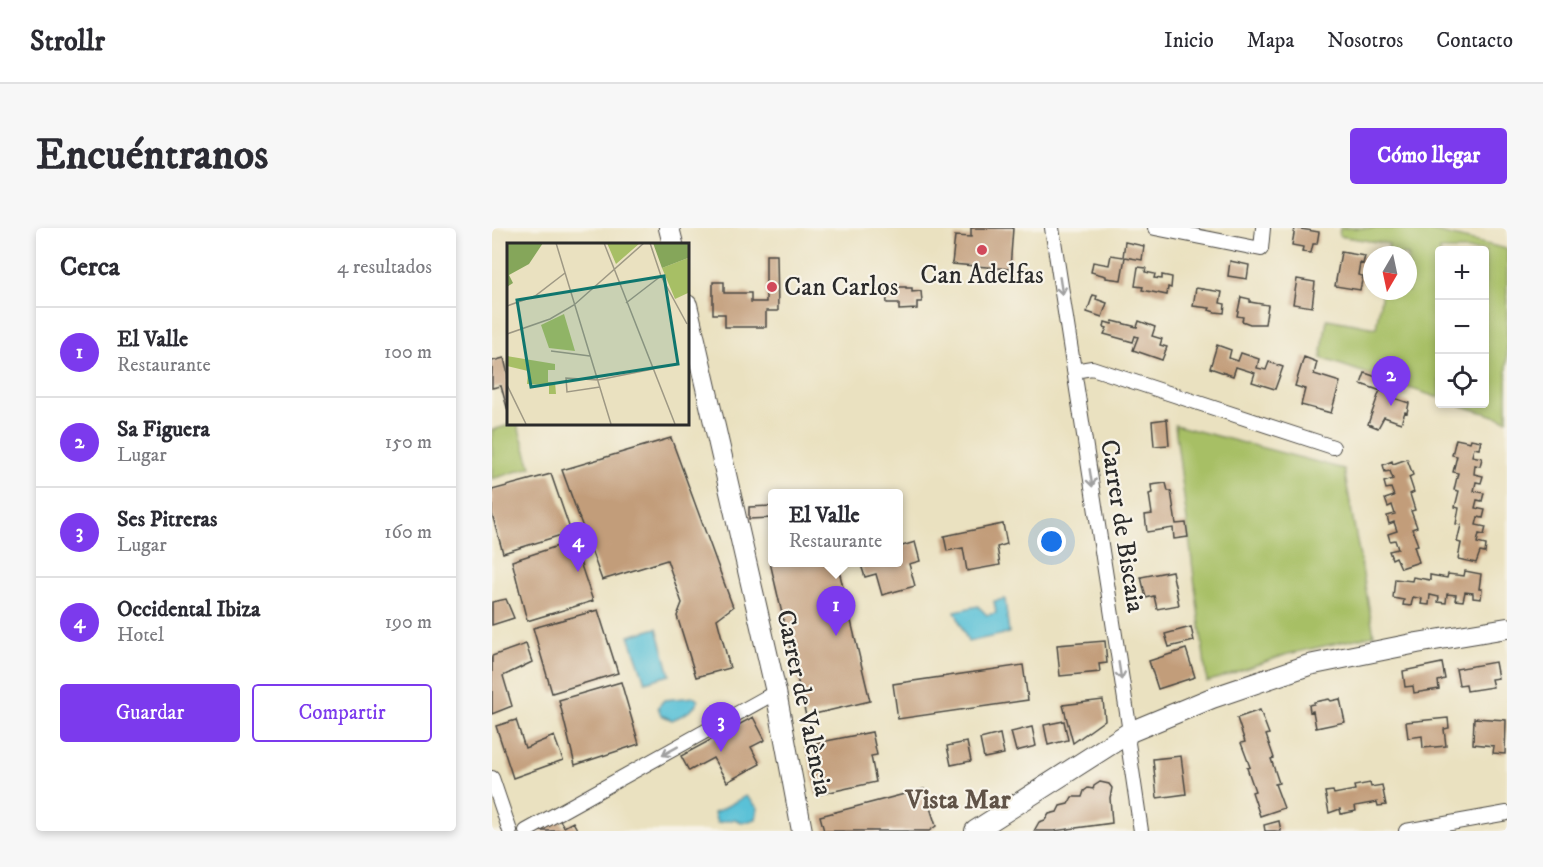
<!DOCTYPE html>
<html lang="es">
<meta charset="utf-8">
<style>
:root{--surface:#fff;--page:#f7f7f7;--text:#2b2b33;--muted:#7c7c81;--line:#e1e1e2;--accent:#7c3aed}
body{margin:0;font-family:"IM FELL DW Pica",serif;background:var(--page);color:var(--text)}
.controls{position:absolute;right:18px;top:18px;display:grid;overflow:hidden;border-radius:6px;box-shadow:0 3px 9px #0003}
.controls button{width:54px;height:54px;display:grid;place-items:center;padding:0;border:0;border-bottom:2px solid var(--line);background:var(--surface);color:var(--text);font:30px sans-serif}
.compass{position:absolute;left:871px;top:18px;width:54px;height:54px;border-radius:50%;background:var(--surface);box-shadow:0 3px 9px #0003;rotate:189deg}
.you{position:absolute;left:560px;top:314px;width:21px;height:21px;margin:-15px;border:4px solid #fff;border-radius:50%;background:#1a73e8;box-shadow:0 0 0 9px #1a73e833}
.badge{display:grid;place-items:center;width:39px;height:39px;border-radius:50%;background:var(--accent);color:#fff;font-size:20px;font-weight:700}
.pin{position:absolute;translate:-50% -50px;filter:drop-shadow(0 2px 3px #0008)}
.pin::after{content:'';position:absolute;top:32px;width:21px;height:18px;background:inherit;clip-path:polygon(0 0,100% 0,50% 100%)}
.popup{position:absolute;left:276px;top:261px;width:135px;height:78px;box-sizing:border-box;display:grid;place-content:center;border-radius:6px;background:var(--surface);filter:drop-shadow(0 2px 4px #0005);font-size:20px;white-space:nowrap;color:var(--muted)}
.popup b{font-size:22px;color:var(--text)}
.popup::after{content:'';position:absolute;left:50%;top:100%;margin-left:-12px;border:12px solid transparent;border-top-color:var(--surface)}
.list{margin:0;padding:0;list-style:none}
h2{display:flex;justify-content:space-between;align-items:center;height:78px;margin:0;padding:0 24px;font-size:26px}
h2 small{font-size:20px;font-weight:400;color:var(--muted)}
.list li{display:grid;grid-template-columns:39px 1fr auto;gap:18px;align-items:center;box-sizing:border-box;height:90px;padding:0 24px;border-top:2px solid var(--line)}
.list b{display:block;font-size:22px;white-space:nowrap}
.list p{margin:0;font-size:20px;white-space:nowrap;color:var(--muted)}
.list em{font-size:20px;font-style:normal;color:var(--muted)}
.actions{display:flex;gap:12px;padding:18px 24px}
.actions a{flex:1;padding:14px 0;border:2px solid var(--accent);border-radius:6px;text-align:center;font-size:21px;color:var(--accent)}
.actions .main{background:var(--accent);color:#fff}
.icon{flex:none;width:33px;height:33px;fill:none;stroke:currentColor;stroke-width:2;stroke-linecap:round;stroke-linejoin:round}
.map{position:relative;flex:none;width:1015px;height:603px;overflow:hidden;border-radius:6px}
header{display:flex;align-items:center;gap:36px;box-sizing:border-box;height:84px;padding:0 30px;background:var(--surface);border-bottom:2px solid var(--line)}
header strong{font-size:28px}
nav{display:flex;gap:33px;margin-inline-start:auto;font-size:21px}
.intro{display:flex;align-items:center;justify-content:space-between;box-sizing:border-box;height:144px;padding:0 36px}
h1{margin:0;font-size:42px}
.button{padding:15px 27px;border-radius:6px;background:var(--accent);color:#fff;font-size:21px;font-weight:700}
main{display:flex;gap:36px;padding:0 36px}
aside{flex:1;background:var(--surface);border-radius:6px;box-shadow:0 3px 9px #0003}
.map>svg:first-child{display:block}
.green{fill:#a7bf65;stroke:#697548;stroke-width:1.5}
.water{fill:#5ac1d7;stroke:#427681;stroke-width:1.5}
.building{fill:#c29d7a}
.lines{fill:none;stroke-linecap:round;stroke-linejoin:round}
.street-casing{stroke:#484641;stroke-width:16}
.secondary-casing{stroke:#484641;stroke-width:22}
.street{stroke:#fff;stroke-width:14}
.secondary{stroke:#fff;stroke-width:20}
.oneway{stroke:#a0a0a0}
.poi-dot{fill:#d1495b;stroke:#f7f3e8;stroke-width:2}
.labels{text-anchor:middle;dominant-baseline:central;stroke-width:4.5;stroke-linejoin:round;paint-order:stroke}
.poi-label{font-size:26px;fill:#2b2b2b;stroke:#f7f3e8}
.street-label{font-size:26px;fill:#2b2b2b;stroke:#f7f3e8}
.neighbourhood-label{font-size:27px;font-weight:bold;fill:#605347;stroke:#f7f3e8}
.inset-road{fill:none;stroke:#9e9884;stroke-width:1.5}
.view{fill:#0f766e;fill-opacity:0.15;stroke:#0f766e;stroke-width:3}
.inset-edge{fill:none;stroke:#2b2b2b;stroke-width:3}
</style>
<header>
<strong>Strollr</strong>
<nav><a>Inicio</a><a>Mapa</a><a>Nosotros</a><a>Contacto</a></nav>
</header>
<div class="intro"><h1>Encuéntranos</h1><a class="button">Cómo llegar</a></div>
<main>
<aside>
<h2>Cerca<small>4 resultados</small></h2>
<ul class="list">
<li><span class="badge">1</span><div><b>El Valle</b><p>Restaurante</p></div><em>100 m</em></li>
<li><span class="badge">2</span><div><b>Sa Figuera</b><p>Lugar</p></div><em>150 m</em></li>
<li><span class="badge">3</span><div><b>Ses Pitreras</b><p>Lugar</p></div><em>160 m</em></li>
<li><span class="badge">4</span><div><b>Occidental Ibiza</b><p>Hotel</p></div><em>190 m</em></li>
</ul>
<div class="actions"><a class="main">Guardar</a><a>Compartir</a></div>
</aside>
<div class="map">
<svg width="1015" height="603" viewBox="0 0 1015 603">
<rect width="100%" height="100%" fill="#f7f3e8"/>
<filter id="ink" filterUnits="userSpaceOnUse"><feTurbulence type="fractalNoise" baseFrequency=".0167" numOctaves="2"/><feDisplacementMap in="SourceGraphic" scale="12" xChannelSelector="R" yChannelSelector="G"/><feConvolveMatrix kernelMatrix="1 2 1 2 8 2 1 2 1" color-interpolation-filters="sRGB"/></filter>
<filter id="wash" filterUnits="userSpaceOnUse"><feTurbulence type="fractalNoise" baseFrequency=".008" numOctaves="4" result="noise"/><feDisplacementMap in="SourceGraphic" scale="24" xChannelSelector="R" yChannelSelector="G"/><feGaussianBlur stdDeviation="1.35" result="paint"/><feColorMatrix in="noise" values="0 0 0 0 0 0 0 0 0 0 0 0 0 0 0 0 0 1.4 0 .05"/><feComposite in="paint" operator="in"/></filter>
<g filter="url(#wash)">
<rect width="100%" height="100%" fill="#eae1c0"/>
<path class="green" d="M848,0H927L1015,21V192L964,176H993V22H948L947,170L829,130L835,91L884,100L890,63H916V27H895L897,16L847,8Z
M25,195L39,239L0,251V202Z
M683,197L852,241L882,407L796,426L715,454Z"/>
<path class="water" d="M513,371L517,405L476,414L463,383L486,378L495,387L504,385L502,373Z
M165,400L178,447L153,454L137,408Z
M202,469L206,473C203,482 189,488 180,492L169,487L166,479L172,472Z
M254,568L266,580L264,591L250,595L243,591L225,595L222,585Z"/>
<g id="blocks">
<path class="building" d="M479,0H521L518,41L460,36L463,8L479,9Z
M803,0L827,4L825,16H821L819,25L810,24L811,19L800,17Z
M633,14L652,18L650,32L633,29L629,52L614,50V48L599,44L601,34L617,37L619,27L631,29Z
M849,24L873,28L871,36L868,35L866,47L871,48L868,62L843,58Z
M274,27H285L286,83H274V99H233V86H221V54H232V65H259V74H274Z
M738,33L757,37L755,51L736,48Z
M646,39L654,40L653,44L663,46L662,50L670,51V47L680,49L679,60L676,59L675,67L650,62L651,59L643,58Z
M805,51L823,54L820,79L801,76Z
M399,59H414V60H420V64L429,63L430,74H425V81L407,82V75H395L394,63H399Z
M704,60L730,64L728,75L733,76L732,85L723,84L717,82L718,80L701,78Z
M601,67L605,68L604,71L615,75L610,89L595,84Z
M749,69L758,71V74L776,77L773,96H758L750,93L751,89L745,88Z
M621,93L645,99L647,93L663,99L660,108L670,111L668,117L675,119L670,132L641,122L646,109L643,108L641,114L612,106L615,100L612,99L613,94L620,96Z
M725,117L739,122L737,130L746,133L749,125L767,131L765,140L774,142L777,134L791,139L783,161L760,154L763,145L744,139L741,148L718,140Z
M812,129L825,134L822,146L848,154L839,185L809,177L813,161L803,158Z
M12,130L16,147V183L9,158L0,160V133Z
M873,145L893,152L889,163L869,156Z
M898,158L902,159L899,169L917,175L915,185L913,184L909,195L892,189L886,200L876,196L888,162L895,165Z
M675,191L677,217L662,218L660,193Z
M179,210L241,379L225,391L238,440L204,449L185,388L190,375L175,332L110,352L70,242Z
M964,211L978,214L979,211L989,213L987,221L982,220L980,228L990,230L988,238L983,237L982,246L991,248L989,255L984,254L982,263L992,265L990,273L985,272L983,280L993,282L991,290L986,289L984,297L994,299L992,307L987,306L985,315L994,317L993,325L988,324L984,335L966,331L969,315L965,314L969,297L964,296L967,280L963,279L967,263L962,262L966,245L961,244L965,228L960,227Z
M915,231L921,247L917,249L922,264L918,266L923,282L919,283L925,299L920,301L926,317L922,318L927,334L909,340L904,329L900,331L897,323L906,321L903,312L898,313L896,306L905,303L902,294L897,296L895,288L903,286L900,277L896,279L893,271L902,268L899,260L894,261L892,254L901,251L898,243L893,244L891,237L900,233L901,236Z
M59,246L79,304L11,325L0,286V262Z
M674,255L676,263H679L684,296L694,295L696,309L682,311L681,300L655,304L653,287L660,286L657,266L660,265L659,257Z
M281,278V290L257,291V279Z
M511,296L515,316L505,319L508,337L475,343L471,320L455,323L452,308Z
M81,313L101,373L35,393L20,333Z
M423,314L428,333L417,336L423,358L390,367L384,346L373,349L368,334H407V319Z
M281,329V334H345L378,473L314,488L277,330Z
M680,343L687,377L665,381L662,368L654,370L649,349Z
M973,343L989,346L987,361H990L989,371L981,370V365L973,364L971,373L963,372L964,367L955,366L954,375L946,374L947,369L938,367L937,377L929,376L930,371L921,369L919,378L911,377L912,372L901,370L903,351L920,353L921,349L938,352V347L955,350L956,346L972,348Z
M14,371L22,390L0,397V374Z
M106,382L126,445L60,465L41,400Z
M699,399L702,413L677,419L673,406Z
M613,413L615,435L607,436L608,444L568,448L565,417Z
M34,416L40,434L11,448L20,478L0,486V428Z
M694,421L703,449L666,461L657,433Z
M1003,434L1006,450L999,451L1001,459L975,463L974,456L967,457L964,441Z
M950,435L953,451L946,453L947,461L922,465L921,458L913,459L911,443Z
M531,437L536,472L406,491L401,456Z
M129,454L147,516L83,537L67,472Z
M837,471L839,473L848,471L853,494L824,500L821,483L818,484L817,477L822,476V474Z
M611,472L613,492L581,515L571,477Z
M768,482L777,506L774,507L782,530L779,531L787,555L783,556L792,580L768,588L760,564L763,563L755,540L758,539L749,515L753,514L745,490Z
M261,489L273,512L259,519L268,536L235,554L221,530L197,543L189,528Z
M956,490L957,500L952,501L954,518L931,520L930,508L916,510L914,494Z
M982,490L1014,492L1013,526L1001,525L1002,518L981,516Z
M24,492L33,520L62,508L71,532L21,550L4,498Z
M572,493L576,512L556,517L552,497Z
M540,499L544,518L524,523L519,504Z
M380,504L385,527L379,528L384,554L324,567L314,517Z
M508,506L512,526L492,530L488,511Z
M475,514L479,533L459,537L455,518Z
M689,528L694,566L665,570L661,531Z
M608,554L617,556L620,560L618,570L620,595L562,603H542L547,594L553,592L557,586L565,584L568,578L576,576L580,569H590L592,563L596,560L601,561L602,558Z
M878,555L879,559L890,557L894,577L886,578L885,574L863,578L864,583L849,586L848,581L837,585L833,564L841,563L842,566L863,562L862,558Z
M432,561L444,598L437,603H332L328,588Z
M67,591L72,599L81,594L86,603H46Z
M787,593L789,603H773L772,597Z"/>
</g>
</g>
<g filter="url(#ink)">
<use href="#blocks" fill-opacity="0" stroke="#484641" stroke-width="1.5"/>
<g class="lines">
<defs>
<path id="street" d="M560,0L638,504L636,515L649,603
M663,0L769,21L771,0
M582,143L600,140L841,219
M0,550L18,603
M34,603L284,464
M914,603L1015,585"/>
<path id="secondary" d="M177,0L181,16
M195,77L284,464L310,603
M483,603L638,504L720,470L817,437L925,415L1015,400"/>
</defs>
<use href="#street" class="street-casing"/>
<use href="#secondary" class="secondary-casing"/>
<use href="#street" class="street"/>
<use href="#secondary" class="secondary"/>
</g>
<defs><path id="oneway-shaft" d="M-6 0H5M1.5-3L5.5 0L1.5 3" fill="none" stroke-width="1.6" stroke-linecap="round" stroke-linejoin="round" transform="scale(1.5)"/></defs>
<g class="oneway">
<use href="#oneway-shaft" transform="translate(569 58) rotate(81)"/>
<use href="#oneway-shaft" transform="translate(599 250) rotate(81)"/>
<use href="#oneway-shaft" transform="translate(628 443) rotate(81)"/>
<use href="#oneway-shaft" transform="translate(178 523) rotate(151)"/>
</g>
</g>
<g class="poi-dot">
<circle cx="490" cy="22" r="6"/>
<circle cx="280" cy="59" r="6"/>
</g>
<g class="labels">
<g class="poi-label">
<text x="490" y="47">Can Adelfas</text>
<text x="292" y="59" text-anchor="start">Can Carlos</text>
</g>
<g class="street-label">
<text transform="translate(630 298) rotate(81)">Carrer de Biscaia</text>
<text transform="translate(312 475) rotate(78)">Carrer de València</text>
</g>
<g class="neighbourhood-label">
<text x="466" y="572">Vista Mar</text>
</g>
</g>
<g transform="translate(15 15)">
<rect width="182" height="182" fill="#eae1c0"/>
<path d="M100,0H133L109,21ZM181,15V50L168,56L155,25ZM57,71L68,108L42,105L34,82ZM0,113L48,121V127H41V139H48L49,151H42V142L20,141L21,128L0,123Z" fill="#a7bf65"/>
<path d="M0,0H36L22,21L2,32L6,40L0,44ZM146,0H181V15L155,25Z" fill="#85a65a"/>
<path class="inset-road" d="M49,0L104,181M97,0L168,181M143,0L154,33L180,81M119,60L154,33M0,63L28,53L58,30M0,91L43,76L67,62L137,0M44,108L83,113M0,142L19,181M93,144L60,149L59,135L91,137L146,126"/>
<path class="view" d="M157,33L171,121L24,144L10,57Z"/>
<rect width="182" height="182" class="inset-edge"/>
</g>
</svg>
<div class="controls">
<button>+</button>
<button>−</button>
<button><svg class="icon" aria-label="locate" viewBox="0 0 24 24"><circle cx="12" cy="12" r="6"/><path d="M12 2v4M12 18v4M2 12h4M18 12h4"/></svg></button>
</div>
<svg class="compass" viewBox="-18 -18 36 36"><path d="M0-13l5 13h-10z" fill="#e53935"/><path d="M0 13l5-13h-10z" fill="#7c7c81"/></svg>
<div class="you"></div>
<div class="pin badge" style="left:344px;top:408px">1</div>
<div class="popup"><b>El Valle</b>Restaurante</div>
<div class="pin badge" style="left:899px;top:178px">2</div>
<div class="pin badge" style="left:229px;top:524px">3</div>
<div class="pin badge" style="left:86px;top:344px">4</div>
</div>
</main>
